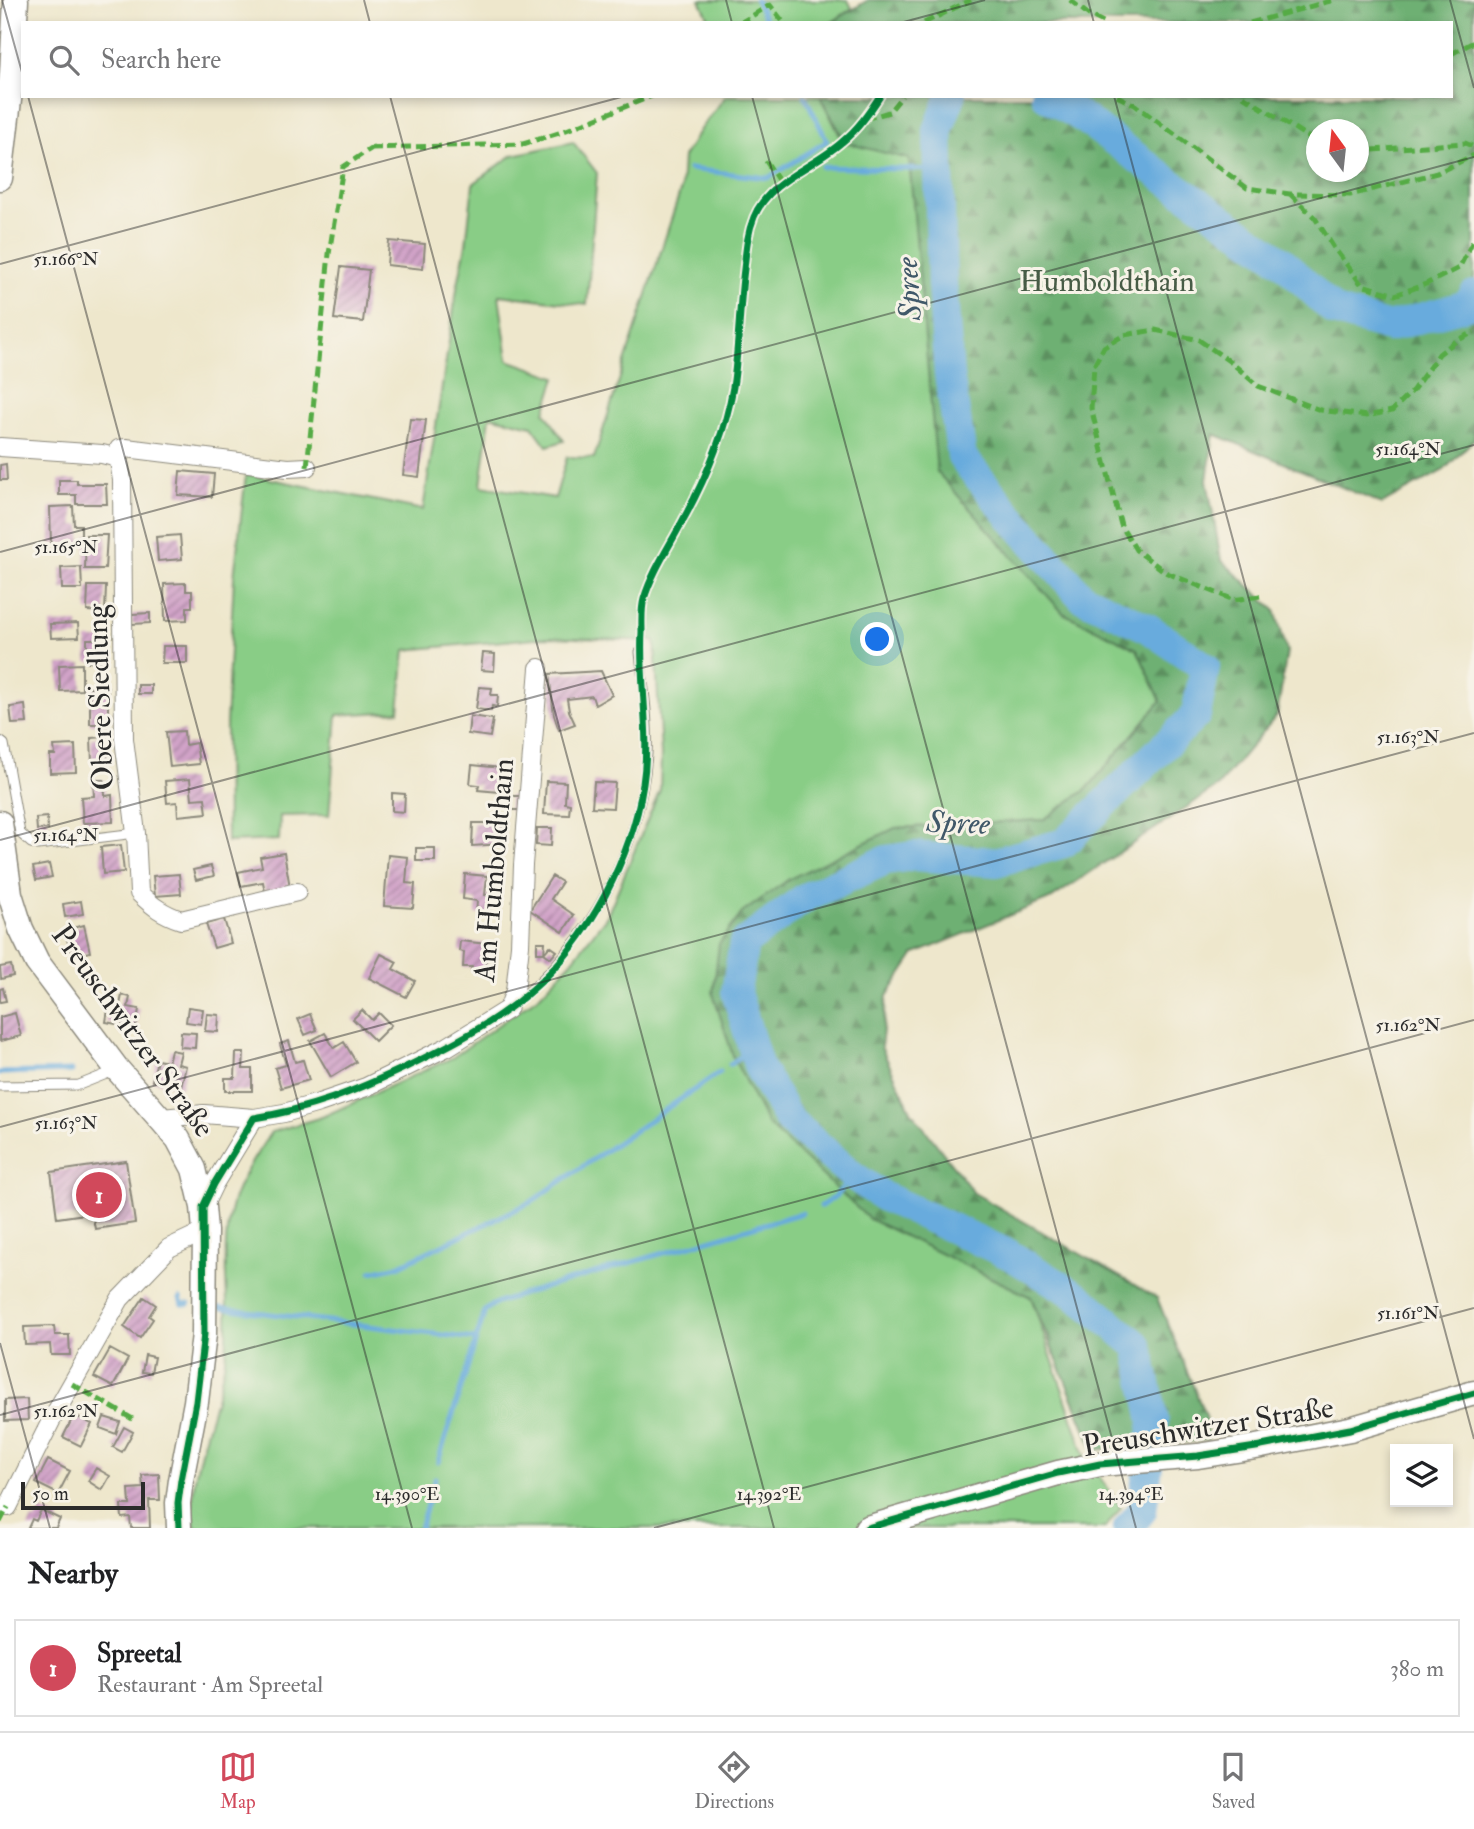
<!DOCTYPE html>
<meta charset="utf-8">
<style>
:root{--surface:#fff;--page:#f6f6f6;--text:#202124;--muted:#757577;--line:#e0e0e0;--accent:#d1495b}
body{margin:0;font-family:"IM FELL Double Pica",serif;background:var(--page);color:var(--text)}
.controls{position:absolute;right:21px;bottom:21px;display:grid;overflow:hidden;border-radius:0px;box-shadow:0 4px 10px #0003}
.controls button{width:63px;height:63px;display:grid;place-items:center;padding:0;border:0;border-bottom:2px solid var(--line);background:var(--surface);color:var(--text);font:35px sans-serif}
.compass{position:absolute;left:1306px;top:119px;width:63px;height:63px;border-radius:50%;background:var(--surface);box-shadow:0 4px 10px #0003;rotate:345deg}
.scale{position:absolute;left:21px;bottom:18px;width:124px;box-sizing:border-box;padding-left:7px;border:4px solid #2b2b2b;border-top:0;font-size:19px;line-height:24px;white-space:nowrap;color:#2b2b2b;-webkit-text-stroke:5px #f7f3e8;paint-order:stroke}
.you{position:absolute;left:878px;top:640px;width:24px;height:24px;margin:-18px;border:5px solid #fff;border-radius:50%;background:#1a73e8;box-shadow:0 0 0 10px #1a73e833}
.badge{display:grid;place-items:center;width:46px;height:46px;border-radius:50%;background:var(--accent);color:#fff;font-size:23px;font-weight:700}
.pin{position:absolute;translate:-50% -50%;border:4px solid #fff;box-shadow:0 2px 7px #0006}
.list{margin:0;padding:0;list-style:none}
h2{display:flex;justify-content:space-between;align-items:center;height:91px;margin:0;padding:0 28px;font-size:30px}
h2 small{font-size:23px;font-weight:400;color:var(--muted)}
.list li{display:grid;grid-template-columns:46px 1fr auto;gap:21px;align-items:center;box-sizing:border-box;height:98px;margin:0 14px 14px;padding:0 14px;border:2px solid var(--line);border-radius:0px}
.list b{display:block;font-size:26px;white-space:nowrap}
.list p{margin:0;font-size:23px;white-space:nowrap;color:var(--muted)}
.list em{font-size:23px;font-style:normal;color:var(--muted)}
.icon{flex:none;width:38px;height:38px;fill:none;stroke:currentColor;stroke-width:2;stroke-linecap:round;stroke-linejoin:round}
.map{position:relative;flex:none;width:1474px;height:1528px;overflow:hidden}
.search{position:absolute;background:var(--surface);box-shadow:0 4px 10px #0003;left:21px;right:21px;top:21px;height:77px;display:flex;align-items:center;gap:18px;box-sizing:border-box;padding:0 24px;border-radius:0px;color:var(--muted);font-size:26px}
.sheet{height:203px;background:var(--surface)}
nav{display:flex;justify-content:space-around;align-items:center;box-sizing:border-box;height:98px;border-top:2px solid var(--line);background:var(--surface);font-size:19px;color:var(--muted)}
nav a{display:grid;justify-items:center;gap:4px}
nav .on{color:var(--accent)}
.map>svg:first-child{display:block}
.grass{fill:#89cd86;stroke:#5a7c58;stroke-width:2}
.forest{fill:url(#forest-firs);stroke:#4c6e4f;stroke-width:2;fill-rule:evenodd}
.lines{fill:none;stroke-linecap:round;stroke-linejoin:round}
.stream{stroke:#68abdd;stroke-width:5}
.river{stroke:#68abdd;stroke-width:30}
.building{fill:url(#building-hatch)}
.lane-casing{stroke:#8c897c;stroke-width:11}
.street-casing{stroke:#8c897c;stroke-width:20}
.secondary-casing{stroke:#8c897c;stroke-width:27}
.lane{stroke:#fff;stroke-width:9}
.street{stroke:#fff;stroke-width:18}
.secondary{stroke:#fff;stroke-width:24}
.quiet{stroke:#54ab44;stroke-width:5;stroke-dasharray:10 5;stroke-linecap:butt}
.cycleway-casing{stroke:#f7f3e8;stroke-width:11}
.cycleway{stroke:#00873e;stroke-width:7}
.ticks{fill:none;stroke:#2b2b2b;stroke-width:2;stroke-opacity:0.45}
.labels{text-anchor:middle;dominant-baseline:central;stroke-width:6;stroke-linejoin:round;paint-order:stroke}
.park-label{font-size:30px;fill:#475c46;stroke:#f7f3e8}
.street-label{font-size:30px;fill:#2b2b2b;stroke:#f7f3e8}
.water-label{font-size:32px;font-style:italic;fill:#405869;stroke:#f7f3e8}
.ticks-label{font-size:18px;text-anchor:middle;fill:#2b2b2b;stroke:#f7f3e8;stroke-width:6;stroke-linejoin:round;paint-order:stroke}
</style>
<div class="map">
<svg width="1474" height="1528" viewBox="0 0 1474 1528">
<defs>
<pattern id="forest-firs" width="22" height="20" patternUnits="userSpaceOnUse" patternTransform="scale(1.75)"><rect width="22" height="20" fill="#6eb073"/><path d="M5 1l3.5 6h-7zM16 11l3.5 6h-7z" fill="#5b8f5f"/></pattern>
<pattern id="building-hatch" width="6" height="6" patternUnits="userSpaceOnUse" patternTransform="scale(1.75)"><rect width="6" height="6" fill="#d1a3c8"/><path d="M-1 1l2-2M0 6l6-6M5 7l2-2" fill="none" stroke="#aa85a3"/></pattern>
</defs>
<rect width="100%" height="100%" fill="#f7f3e8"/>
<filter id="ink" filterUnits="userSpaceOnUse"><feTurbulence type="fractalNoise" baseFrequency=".0143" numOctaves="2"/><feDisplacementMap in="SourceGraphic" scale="14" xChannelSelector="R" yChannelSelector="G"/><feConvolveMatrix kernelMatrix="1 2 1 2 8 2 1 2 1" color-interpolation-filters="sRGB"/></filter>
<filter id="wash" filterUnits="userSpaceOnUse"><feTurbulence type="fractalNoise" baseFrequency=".00686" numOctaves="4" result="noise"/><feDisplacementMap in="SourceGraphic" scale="28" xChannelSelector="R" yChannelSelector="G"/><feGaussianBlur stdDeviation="1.57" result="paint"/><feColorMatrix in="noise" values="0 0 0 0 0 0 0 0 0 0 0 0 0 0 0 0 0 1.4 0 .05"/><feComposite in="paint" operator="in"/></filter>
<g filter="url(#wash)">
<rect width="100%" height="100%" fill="#eee7cc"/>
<path class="grass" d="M700,0H848L852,8L831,23H711Z
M726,96H820L843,142L909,158L923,302L1063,613L1137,649L1161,701L1087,789L1043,820L895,828L869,1219L1031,1297L1085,1456L1121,1508L1105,1528H195C183,1474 221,1405 226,1351C231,1305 220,1258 230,1212C236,1183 255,1157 271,1132L322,1117L452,1058L540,995L571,962L607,916L660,790L661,755L655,641L547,637L405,650L399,711L337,715L329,815L280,816L279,840L227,842L226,723L234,577L246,474L423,510L457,289L466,245L473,184L513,155L573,142L597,173L587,305L499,295L508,360L556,377L545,412L564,441L547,446L532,426L490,416L481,486L555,498L567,457L594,458L681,189L683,157L701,128Z"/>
<path class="forest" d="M868,0H1474V439L1444,470L1382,504L1214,434L1207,480L1221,560L1275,610L1287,651L1277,715L1218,786L1052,898L915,954L887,996L881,1047L911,1111L974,1193L1157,1298L1205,1415L1208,1440L1094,1450L1031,1297L869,1219L767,1124L734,1059L713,994L719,944L742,913L789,879L895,828L1043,820L1087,789L1161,701L1137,649L1063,613L937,472L909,159L842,142L839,130L820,96H1451V23H831ZM1316,130H1358V172H1316Z"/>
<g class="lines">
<path class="stream" d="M756,0L767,23
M822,167L939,170
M689,169L768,178L827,141L805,96
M730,1064L753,1048
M0,1073L72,1071
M821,1206L836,1196L852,1175
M371,1272L398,1266L531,1202L720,1072
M180,1298L182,1304H189
M214,1307L475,1339
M438,1462L485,1311L492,1305L526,1293L802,1213
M420,1528L435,1478"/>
<path class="river" d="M951,96L938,130L942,284L949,374L962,457L1015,522L1082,597L1148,628L1205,667L1196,715L1064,843L996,862L913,856L886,860L806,897L744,943L736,992L759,1068L789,1120L852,1175L884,1197L1010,1255L1076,1295L1138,1346L1154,1421L1142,1511L1128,1528
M1046,96L1086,120L1175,186L1283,262L1334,311L1389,327L1467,305L1474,295"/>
</g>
<g id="blocks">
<path class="building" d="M389,241L425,244L423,269L387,265Z
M341,267L369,270L363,322L334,319Z
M410,419L426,420L419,477L403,475Z
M6,464L7,480H0V465Z
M180,471L214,474L212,497L178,495Z
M59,480H77V484H106L107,504H76V495H59Z
M73,506L74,525H81V543L51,544L50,507Z
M86,535H107L105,569H85Z
M180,535L182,559L158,561L156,537Z
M81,567L82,589H62L61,568Z
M186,583V591H192V607H187V620L165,621L164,584Z
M88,586H106L105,612L87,611Z
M150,613V623L132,624V614Z
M78,623L79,637L51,638L50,624Z
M87,639H103V662H87Z
M163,646H187V663H162Z
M483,653L495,654L494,671L481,670Z
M82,664V690L60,691L59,665Z
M601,671L612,695L595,705L592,696L567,699L569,711L575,724L559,730L554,715L549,674Z
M138,685H151V694H138Z
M90,687H108V724H90Z
M479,687L492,688L491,695H498L497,707L492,706L491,711L476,709Z
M25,705L27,723L12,724L10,707Z
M470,716L493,719L490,737L468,734Z
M184,731L185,745L196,743L199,764L170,767L166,732Z
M107,737L108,762L92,763L91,738Z
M75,745L76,772L50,773V755H55L54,746Z
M472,765L501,768L499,792L478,790L479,785L470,784Z
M190,779L192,799L205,798L207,813L178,816L177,802L167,803L165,781Z
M93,780H104L105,796L112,795L113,822L83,823L81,797L94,796Z
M546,781L566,782L565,803L570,804L569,815L544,814Z
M594,782L615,783L613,808L592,807Z
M392,793L405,794L404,812L392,811Z
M509,796H524V810H509Z
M47,817L48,829L37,830L36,818Z
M495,821H503V844L472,846L473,823H495Z
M537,828H552L551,846L536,845Z
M121,845L124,872L103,874L101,847Z
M416,848H435V861H416Z
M284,853L290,887L265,892L263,882L241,886L238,872L262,867L260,857Z
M388,855L408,857L406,883L415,884L413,908L384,906Z
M49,864L52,877L36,880L33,867Z
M211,866L214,876L196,880L193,870Z
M179,874L181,894L155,896L153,876Z
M465,874L487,876L485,895H490L489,916L476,914L477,901L463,899Z
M552,876L562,882L551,899L574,915L563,932L530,910Z
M81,901L83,914L65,917L63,904Z
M224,919L231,943L214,948L206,924Z
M84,925L90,952L71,956L65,930Z
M460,941L487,944L485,972L471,971L472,967H463L464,952L459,951Z
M537,942H545L544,953H537Z
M550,946L557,951L551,958L544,953Z
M381,954L397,962L393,969L415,981L406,997L369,978Z
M11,965L13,976L1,979L0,967Z
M3,988L6,1001L0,1002V989Z
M122,995L130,997L128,1007L139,1009L136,1028L106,1022L109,1003L120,1005Z
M188,1007L203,1009L201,1024L186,1022Z
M362,1010L372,1020L379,1013L391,1025L375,1041L353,1019Z
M15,1013L21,1036L0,1041V1017Z
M207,1014L219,1015L218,1032L205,1031Z
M310,1014L317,1030L305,1035L298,1019Z
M181,1032L196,1033L195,1048L180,1047Z
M325,1033L334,1048L344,1042L356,1062L331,1077L310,1041Z
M289,1041L295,1062L303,1060L309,1080L281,1088L275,1068L286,1065L280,1044Z
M171,1050L181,1052L178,1064L186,1066L181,1087L152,1081L157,1060L168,1062Z
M236,1053H244L243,1069H252V1091H225V1078H235Z
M126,1161L135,1223L95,1229L92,1213L57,1218L51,1172Z
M144,1297L156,1305L149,1316L153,1319L140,1338L124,1327Z
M54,1326L55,1335H69L70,1355H51L50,1344L25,1345L24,1327Z
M110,1349L128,1359L113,1387L94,1377Z
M145,1355L154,1357L151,1373L142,1372Z
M27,1399L28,1420L5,1421V1400Z
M74,1415L92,1424L81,1446L63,1437Z
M104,1417L120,1422L116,1434L100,1428Z
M124,1427L133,1432L122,1452L113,1447Z
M48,1460L70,1471L58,1494L36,1483Z
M96,1468L110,1476L102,1490L88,1481Z
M159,1474L160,1500H149L150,1528H131L130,1517L122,1518L121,1505H130L129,1489L143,1488L142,1475Z
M41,1510L60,1519L56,1528H28L32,1519L36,1521Z"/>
</g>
</g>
<g filter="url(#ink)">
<use href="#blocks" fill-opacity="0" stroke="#8c897c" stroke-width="2"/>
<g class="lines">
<defs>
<path id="lane" d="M0,741L4,744L20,833L31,843L38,845L136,833
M514,1004C590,944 640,850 647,754C649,721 643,685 640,652
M0,1086L79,1085L114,1071"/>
<path id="street" d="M0,447L102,454L114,457L119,449L126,448L288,468L307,467
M114,457L119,461L122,480L124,739L136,833L139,893C152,906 163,914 181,920L297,892
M162,1118L204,1114L254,1118L284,1113L319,1103L366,1087L447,1047L508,1009L515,991L520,945L523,865L539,668
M203,1207L214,1184L254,1118
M8,1507L52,1419L120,1299L169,1248L205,1231"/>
<path id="secondary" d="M0,178L12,74L16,0
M0,823L10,894L21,929L37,962L117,1069L178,1139L194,1169L203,1207L205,1231L204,1334L196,1402L181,1480L178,1503L179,1528
M867,1528L1058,1473L1100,1464L1198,1456L1256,1447L1350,1429L1474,1393"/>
</defs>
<use href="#lane" class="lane-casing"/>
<use href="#street" class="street-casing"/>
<use href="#secondary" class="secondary-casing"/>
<use href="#lane" class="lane"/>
<use href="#street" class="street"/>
<use href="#secondary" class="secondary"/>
<path class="quiet" d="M1070,0L1089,15L1105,23
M740,23L770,5L784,23
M924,23L971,0
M1250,23L1334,0
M1451,54L1474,42
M1117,96L1135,105L1247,188L1290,194L1350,195L1437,173L1474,155
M1243,96L1316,142
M865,119L889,112L902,96
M371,148L523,144L559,133L652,96
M1358,148L1372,150L1465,143L1474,147
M766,161L780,183
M1290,194L1315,218L1334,248L1362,285L1395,295L1426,284L1459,268L1474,239
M307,467L329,254L343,167L375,146
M1260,596L1234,600L1167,573L1136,550L1121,525L1091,408L1094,366L1104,347L1124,335L1155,330L1199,340L1232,363L1258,386L1320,410L1367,416L1392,411L1413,390L1439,354L1456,341L1474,332
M72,1384L136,1421
M0,1522L8,1507"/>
<defs>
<path id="cycleway" d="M179,1528L178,1503L181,1480L196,1402L204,1334L203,1207L214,1184L254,1118C311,1109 353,1092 404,1068C449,1046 495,1023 533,989C589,940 632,857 643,784C651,733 639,683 642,632C642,622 641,609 644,599C652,572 669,547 682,522C705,480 725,435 733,387C739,348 739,308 744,269C746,251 747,234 754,217C770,179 813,168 842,142C858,129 869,113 880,96
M867,1528L1058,1473L1100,1464L1198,1456L1256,1447L1350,1429L1474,1393"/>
</defs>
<use href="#cycleway" class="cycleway-casing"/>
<use href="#cycleway" class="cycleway"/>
</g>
</g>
<path class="ticks" d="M2,0L23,76M364,0L370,23M726,0L732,23M1088,0L1094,23M1450,0L1474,88M900,23L985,0M28,96L412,1528M390,96L774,1528M752,96L1136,1528M1114,96L1474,1439M0,264L625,96M0,552L1474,157M0,840L1474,445M0,1127L1474,733M0,1343L50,1528M0,1415L1474,1020M654,1528L1474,1308"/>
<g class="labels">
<g class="park-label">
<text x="1107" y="281">Humboldthain</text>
</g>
<g class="street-label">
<text transform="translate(100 697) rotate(-92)">Obere Siedlung</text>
<text transform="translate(494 870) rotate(-85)">Am Humboldthain</text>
<text transform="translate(133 1031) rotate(54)">Preuschwitzer Straße</text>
<text transform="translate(1208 1427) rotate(-9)">Preuschwitzer Straße</text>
</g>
<g class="water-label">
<text transform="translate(909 289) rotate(-94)">Spree</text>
<text transform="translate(958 823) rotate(2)">Spree</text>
</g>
</g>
<g class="ticks-label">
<text x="66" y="265">51.166°N</text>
<text x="1408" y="455">51.164°N</text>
<text x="66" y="553">51.165°N</text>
<text x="1408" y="743">51.163°N</text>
<text x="66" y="841">51.164°N</text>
<text x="1408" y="1031">51.162°N</text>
<text x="66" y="1129">51.163°N</text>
<text x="1408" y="1319">51.161°N</text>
<text x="66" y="1417">51.162°N</text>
<text x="407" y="1500">14.390°E</text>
<text x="769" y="1500">14.392°E</text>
<text x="1131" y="1500">14.394°E</text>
</g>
</svg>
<div class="controls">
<button><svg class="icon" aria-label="layers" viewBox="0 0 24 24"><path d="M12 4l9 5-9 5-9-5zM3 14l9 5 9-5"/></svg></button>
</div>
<svg class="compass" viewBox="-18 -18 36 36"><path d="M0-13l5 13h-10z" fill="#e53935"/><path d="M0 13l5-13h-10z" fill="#757577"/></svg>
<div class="scale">50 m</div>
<div class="you"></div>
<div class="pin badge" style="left:99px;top:1195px">1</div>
<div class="search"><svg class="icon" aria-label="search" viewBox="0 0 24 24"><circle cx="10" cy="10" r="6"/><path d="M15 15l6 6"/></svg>Search here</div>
</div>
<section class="sheet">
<h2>Nearby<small></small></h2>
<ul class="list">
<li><span class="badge">1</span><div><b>Spreetal</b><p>Restaurant · Am Spreetal</p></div><em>380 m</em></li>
</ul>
</section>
<nav>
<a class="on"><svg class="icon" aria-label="map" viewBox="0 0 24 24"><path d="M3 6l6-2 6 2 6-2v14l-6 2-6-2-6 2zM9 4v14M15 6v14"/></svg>Map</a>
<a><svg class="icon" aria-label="directions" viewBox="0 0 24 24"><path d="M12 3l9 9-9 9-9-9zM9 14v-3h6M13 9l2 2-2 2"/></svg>Directions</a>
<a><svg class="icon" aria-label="saved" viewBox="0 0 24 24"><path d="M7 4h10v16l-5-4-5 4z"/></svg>Saved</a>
</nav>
